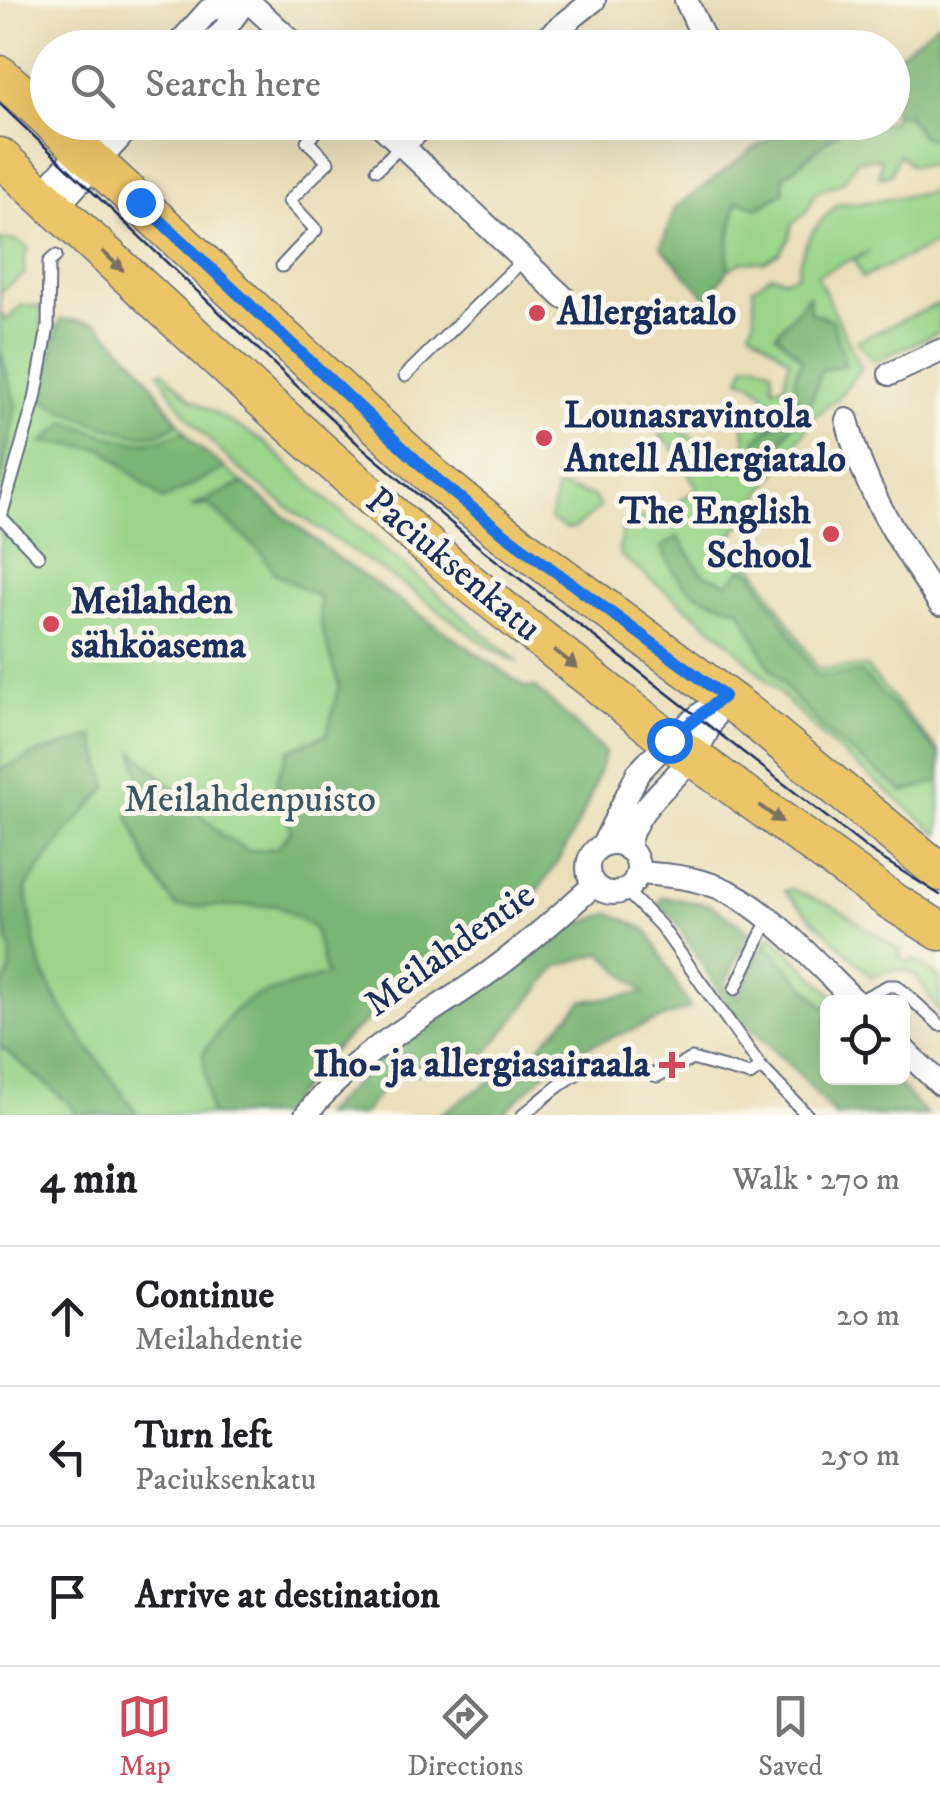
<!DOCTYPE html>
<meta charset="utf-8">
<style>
:root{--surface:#fff;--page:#f2f2f2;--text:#202124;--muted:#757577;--line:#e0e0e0;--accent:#d1495b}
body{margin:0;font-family:"IM FELL DW Pica",serif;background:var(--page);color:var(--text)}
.controls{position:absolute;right:30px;bottom:30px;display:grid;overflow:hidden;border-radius:15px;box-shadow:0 10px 40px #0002}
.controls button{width:90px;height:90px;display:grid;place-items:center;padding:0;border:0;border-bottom:2px solid var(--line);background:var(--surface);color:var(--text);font:50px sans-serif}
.stop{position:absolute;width:30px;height:30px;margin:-22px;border:8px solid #1a73e8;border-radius:50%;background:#fff}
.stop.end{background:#1a73e8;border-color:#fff;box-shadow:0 2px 10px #0008}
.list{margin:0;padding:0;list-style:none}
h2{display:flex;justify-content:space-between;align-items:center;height:130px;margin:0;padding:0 40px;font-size:42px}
h2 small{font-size:32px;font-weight:400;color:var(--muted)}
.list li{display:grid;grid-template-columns:65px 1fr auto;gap:30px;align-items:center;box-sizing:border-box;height:140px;padding:0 40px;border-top:2px solid var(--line)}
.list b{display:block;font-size:38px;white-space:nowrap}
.list p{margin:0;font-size:32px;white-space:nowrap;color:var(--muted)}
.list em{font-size:32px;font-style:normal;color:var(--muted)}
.icon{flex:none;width:55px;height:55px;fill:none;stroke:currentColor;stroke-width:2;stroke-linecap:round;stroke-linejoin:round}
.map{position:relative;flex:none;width:940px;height:1115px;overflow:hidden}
.search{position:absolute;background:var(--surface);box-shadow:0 10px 40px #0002;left:30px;right:30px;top:30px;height:110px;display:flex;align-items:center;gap:25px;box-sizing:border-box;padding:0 35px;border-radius:55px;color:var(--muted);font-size:38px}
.sheet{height:550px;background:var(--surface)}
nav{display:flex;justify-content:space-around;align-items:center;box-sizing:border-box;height:140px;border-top:2px solid var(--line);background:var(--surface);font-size:28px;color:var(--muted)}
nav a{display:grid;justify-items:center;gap:5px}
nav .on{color:var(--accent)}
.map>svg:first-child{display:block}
.green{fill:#99d488;stroke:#5a8273;stroke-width:2.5}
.forest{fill:#7ab674;stroke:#4a7269;stroke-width:2.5}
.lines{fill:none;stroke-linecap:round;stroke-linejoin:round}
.lane-casing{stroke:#636c7e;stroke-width:15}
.street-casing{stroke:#636c7e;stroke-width:26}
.primary-casing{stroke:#636c7e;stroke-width:41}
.lane{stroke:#fff;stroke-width:11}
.street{stroke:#fff;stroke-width:22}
.primary{stroke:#ecc569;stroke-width:38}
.tram{stroke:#1b2f5e;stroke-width:2.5}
.oneway{fill:#797263}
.route{stroke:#1a73e8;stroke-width:12}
.poi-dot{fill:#d1495b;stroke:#fbf7ec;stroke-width:4}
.labels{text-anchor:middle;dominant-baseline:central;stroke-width:10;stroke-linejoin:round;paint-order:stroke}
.poi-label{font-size:38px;font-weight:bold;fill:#1b2f5e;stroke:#fbf7ec;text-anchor:start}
.street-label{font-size:38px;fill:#1b2f5e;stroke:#fbf7ec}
.park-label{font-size:38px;fill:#3a5868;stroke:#fbf7ec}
</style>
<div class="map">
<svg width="940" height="1115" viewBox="0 0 940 1115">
<rect width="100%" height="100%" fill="#fbf7ec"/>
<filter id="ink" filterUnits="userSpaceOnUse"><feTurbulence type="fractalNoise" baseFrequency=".01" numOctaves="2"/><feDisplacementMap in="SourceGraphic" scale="20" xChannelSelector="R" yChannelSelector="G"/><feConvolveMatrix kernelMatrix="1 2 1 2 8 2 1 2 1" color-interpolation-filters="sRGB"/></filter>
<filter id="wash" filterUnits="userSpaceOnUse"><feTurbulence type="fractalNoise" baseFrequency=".0048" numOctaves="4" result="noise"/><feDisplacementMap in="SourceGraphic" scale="40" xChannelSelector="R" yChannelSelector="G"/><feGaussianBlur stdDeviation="2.25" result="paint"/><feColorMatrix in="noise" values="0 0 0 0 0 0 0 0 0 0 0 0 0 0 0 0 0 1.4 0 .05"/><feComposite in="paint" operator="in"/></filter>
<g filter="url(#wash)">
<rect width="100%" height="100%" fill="#e9deb9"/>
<path class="green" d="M906,113L921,136L940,142V174L938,166L910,165L899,154L891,174L879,177L881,158L857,160L843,182L815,193L806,213L792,224L789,238L780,252L764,262L743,261L728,270L729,242L737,201L783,178L847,124L892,122L893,116Z
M940,191V242L862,278L855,260L870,251L817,275L861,368L837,399L816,415L730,539L750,560L818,669L866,667L940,753V835L825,739L724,637L621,556L619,550L623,527L662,508L675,527L689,519L679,501L698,489L671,444L660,436L668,423C693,435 712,456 736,470L729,460L746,444L743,415L760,427L779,422L781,410C764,398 761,384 740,378L746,364L756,362L772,369L773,387L784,385L789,359L750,329L755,318L753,288L771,275L785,279L797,275C801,245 817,221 840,203H860Z
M0,240H15L29,248L24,260L25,274L1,291L0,311L6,321L22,305L42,307V327H58L61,319L97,323L138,364L194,444L336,557L527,688L535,687L605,753C584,825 542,905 477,948C433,977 385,1004 345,1039C320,1060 300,1090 280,1115H0V487L16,405L0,350Z
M940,303V331L874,362L857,341Z
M162,370L190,398L264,442L327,500L519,663C480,645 446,614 411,590C324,530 209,468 159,372Z
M557,487L594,496L600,508L574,528L566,529L550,520Z
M791,889L837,908L901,951L899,957L910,963L913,959L940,978V1014C917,981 919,957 872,977L784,891Z
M772,935L840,1002H828L827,1010L764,942Z"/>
<path class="forest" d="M940,21V142L921,136L906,113L893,116L892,59Z
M801,122L857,123L847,124L783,177L784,192L758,208L737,201L729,242L728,270L713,291L717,309L661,247L675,208L757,146Z
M809,295L810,312L832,320L846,365L821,371L812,400L801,422L792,425L773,454L759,455L756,439L794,410L795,376L802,359L776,334Z
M61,319L97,323L138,364L178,423C171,427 164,433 156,434C130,441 64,412 42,398Z
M0,350L16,405L0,487Z
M67,422C112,436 139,453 184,431L194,444L225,468L163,500L104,449L43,442Z
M243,483L336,557L527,688L535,687L605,753C584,825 542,905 477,948C433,977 385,1004 344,1039C320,1060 300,1090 280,1115H210L203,1053L233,1012L253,997L326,975L314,928L277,905L176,907L151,870L128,816C148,794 138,778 134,751L222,835L249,851L277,848L291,830L276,780L289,750L327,734L339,685L321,625L319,597L273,572L261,552L209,505L191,507Z
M678,537L702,573L728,583L744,567L754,574L817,677L862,673L940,755V781L904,792L829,735L790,693L769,666L740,609C692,594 683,593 661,547Z
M94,736L108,787L67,832L26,888C31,913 33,941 41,965C62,1021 105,1065 137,1115H77L71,1105L0,1046V992L10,973L11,953L4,921L0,853V770L33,755Z
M663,897L711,905L750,931L724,985L737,998L764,942L827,1010L828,1078H892L927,1115H835L799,1074L731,1011L674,919L658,904Z
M611,913L647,930L690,1008L564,1055L501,1115H439L531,1055L583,1001L644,993L602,953L558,966L487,1053L444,1068L391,1078L362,1115H322L381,1057L571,927Z"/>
</g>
<g filter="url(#ink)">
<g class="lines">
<defs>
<path id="lane" d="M377,169L401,146
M282,266L316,230L289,201L328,162L307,141L325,122
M405,376L523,260
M1,517L38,556
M0,520L35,399L48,327L49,262L56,256
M625,890L660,925L761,1067L807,1115
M735,989L768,920
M857,1002L888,986H897L940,1025
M523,1115C549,1095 584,1058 619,1062C631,1063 645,1072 657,1076L692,1059L750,1075L761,1067"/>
<path id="street" d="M247,0L299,48
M686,0L708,48
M175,48L209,10L244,0
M204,48L222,33L246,0
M534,48L594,0
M377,122L563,297
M401,146L429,122
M41,195L105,122
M55,209L134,122
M890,374L940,351
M847,420C864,492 901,543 940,604
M588 868a25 25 0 1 1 50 0a25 25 0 1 1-50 0Z
M603,845L638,773L669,740L723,696
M628,849C631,812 668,787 690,760C703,744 711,722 720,704
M638,873C673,875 711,879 742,899C784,926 820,967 856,1002
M902,1048L940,1084
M306,1115C354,1051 430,1016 494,969C529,944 562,913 594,885"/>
<path id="primary" d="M0,75L48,118
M52,122L433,477L499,530L744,711L940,872
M0,157L260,397L462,577L669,740L890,900L940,931"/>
</defs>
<use href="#lane" class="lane-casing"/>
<use href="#street" class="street-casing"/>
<use href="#primary" class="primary-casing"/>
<use href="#lane" class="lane"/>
<use href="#street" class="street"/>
<use href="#primary" class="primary"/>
<path class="tram" d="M0,104L357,443L484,551L873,853L940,895"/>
</g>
<defs><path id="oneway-solid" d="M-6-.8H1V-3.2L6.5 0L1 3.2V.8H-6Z" transform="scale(2.5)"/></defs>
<g class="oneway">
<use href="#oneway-solid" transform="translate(113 261) rotate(43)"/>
<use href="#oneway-solid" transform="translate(566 659) rotate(38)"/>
<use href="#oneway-solid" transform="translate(771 814) rotate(36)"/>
</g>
</g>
<g class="lines" filter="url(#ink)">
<path class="route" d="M140,202L434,477L499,530L724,696L669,740"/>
</g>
<g class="poi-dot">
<circle cx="537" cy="313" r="10"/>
<circle cx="544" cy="438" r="10"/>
<circle cx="831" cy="534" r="10"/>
<circle cx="51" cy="624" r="10"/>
<path d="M667 1050h10v10h10v10h-10v10h-10v-10h-10v-10h10z"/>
</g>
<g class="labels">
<g class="poi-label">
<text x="557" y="313">Allergiatalo</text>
<text x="564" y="416">Lounasravintola<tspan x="564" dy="44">Antell Allergiatalo</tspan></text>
<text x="811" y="512" text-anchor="end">The English<tspan x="811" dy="44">School</tspan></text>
<text x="71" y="602">Meilahden<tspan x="71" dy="44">sähköasema</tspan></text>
<text x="650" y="1065" text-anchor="end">Iho- ja allergiasairaala</text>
</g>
<g class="street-label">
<text transform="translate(453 565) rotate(40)">Paciuksenkatu</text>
<text transform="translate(450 950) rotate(-36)">Meilahdentie</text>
</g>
<g class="park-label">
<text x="250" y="800">Meilahdenpuisto</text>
</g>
</g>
</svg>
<div class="controls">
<button><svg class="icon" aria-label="locate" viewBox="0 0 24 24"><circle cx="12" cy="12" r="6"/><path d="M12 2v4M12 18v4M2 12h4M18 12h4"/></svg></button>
</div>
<div class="stop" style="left:669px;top:740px"></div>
<div class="stop end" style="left:140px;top:202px"></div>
<div class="search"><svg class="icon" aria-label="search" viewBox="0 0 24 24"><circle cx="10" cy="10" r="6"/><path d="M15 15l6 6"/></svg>Search here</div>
</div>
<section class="sheet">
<h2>4 min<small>Walk · 270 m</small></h2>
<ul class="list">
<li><svg class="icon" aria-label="ahead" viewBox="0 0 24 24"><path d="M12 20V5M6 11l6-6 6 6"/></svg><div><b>Continue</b><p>Meilahdentie</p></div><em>20 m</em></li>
<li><svg class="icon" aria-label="left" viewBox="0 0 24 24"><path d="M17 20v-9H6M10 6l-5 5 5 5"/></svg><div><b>Turn left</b><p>Paciuksenkatu</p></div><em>250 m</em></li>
<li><svg class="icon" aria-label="arrive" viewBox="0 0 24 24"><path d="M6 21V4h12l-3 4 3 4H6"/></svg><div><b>Arrive at destination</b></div></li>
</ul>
</section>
<nav>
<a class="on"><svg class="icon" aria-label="map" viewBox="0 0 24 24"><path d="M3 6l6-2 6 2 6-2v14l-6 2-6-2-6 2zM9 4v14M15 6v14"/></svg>Map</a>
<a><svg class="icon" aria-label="directions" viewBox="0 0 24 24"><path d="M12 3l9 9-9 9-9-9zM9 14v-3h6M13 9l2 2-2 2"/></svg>Directions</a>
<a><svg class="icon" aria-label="saved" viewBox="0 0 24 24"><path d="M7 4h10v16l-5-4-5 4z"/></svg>Saved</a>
</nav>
